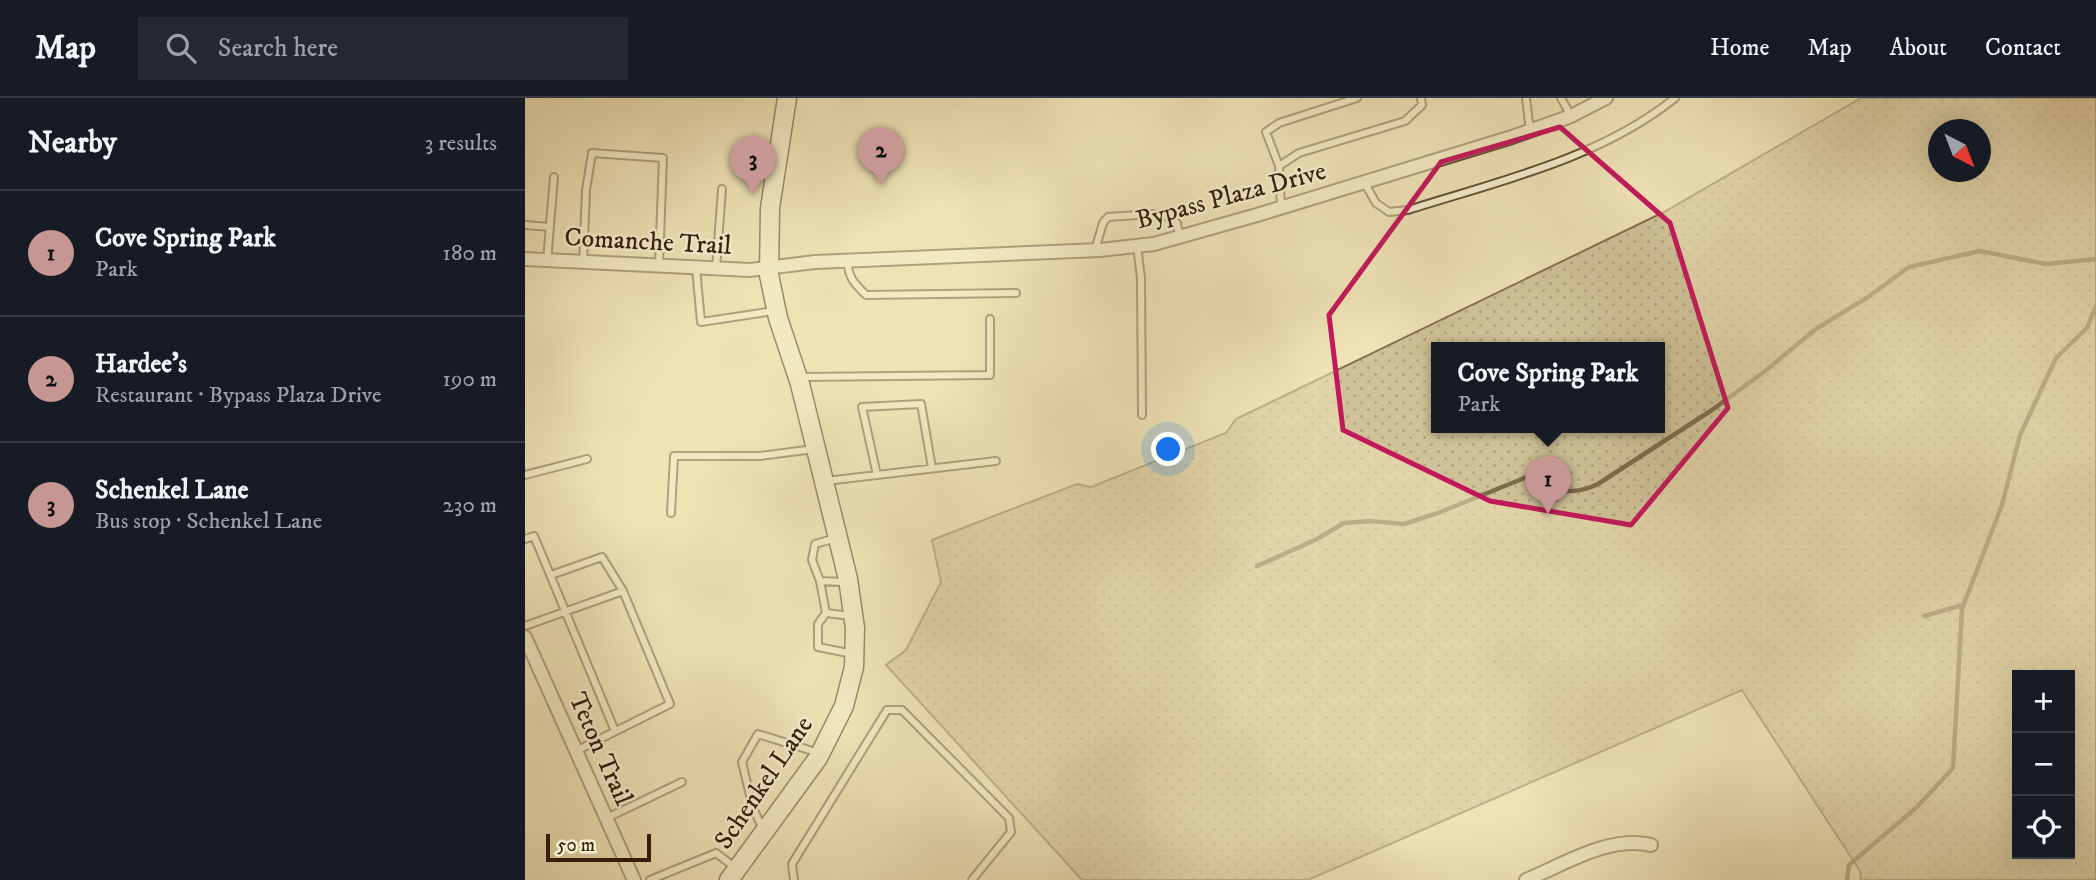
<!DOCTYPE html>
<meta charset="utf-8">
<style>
:root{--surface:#171b24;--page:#242831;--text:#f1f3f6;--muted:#9ea1a6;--line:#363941;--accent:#c59692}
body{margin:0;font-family:"IM FELL DW Pica",serif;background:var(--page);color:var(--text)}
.controls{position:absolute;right:21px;bottom:21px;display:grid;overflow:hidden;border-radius:0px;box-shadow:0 7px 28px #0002}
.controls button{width:63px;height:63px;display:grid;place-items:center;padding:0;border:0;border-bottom:2px solid var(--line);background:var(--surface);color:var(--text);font:35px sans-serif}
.compass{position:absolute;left:1403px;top:21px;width:63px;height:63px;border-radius:50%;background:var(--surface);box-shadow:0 7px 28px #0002;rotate:138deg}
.scale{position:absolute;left:21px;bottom:18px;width:105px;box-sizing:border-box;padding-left:7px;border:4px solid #361e08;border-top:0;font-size:19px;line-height:24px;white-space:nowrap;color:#361e08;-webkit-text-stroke:5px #f5edd0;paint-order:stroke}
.you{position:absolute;left:644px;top:352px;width:24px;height:24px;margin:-18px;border:5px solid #fff;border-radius:50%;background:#1a73e8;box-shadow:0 0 0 10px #1a73e833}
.badge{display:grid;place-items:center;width:46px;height:46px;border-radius:50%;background:var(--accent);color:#111;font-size:23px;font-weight:700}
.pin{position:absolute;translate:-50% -58px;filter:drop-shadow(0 2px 4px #0008)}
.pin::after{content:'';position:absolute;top:37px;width:24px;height:21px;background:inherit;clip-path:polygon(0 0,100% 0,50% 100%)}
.popup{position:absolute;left:906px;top:244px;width:234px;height:91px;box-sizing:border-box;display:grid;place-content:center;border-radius:0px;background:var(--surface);filter:drop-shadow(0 2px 5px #0005);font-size:23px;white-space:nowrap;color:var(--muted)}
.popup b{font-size:26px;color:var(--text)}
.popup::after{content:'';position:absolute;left:50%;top:100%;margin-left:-14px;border:14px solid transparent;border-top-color:var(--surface)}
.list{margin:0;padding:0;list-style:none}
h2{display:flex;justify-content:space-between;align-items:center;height:91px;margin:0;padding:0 28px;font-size:30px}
h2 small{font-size:23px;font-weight:400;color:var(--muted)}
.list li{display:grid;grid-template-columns:46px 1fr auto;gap:21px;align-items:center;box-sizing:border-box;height:126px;padding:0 28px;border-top:2px solid var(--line)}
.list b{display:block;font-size:26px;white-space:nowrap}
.list p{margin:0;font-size:23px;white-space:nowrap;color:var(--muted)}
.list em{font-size:23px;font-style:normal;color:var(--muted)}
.icon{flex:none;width:38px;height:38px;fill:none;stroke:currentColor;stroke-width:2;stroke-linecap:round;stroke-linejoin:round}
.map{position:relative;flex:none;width:1571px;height:782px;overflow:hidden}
header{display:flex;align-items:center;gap:42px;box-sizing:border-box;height:98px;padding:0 35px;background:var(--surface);border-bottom:2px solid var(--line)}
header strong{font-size:33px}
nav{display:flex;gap:38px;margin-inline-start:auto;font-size:24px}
.search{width:490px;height:63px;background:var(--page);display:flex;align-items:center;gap:18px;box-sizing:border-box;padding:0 24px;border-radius:0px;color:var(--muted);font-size:26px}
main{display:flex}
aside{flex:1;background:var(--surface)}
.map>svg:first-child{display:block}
.park{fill:url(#park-dots);stroke:#837050;stroke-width:2;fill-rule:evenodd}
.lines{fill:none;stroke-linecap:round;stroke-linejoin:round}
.stream{stroke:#7f6c4d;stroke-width:4.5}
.lane-casing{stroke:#644f34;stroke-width:10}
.street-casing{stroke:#644f34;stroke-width:16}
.secondary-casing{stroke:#361e08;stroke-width:21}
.lane{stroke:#f5edd0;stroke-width:6}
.street{stroke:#f5edd0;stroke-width:12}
.secondary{stroke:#f5edd0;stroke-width:18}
.marked{fill:none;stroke:#c2185b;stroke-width:5;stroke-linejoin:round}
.labels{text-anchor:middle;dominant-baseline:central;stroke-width:5;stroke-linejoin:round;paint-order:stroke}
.street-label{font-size:26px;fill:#361e08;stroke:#f5edd0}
</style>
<header>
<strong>Map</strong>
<div class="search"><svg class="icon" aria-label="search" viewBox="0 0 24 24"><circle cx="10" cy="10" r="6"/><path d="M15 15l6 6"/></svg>Search here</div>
<nav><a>Home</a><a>Map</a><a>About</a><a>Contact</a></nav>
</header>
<main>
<aside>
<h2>Nearby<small>3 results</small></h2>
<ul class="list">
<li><span class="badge">1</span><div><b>Cove Spring Park</b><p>Park</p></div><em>180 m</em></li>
<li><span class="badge">2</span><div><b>Hardee's</b><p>Restaurant · Bypass Plaza Drive</p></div><em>190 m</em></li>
<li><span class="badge">3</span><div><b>Schenkel Lane</b><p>Bus stop · Schenkel Lane</p></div><em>230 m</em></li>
</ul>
</aside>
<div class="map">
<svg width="1571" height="782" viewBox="0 0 1571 782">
<defs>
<pattern id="park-dots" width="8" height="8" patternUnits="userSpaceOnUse" patternTransform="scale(1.75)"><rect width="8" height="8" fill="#d0c298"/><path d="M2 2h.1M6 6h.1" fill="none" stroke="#b3a682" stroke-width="1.8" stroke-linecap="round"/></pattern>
</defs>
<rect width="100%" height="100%" fill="#efe3b6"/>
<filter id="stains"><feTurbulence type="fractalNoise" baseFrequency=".00286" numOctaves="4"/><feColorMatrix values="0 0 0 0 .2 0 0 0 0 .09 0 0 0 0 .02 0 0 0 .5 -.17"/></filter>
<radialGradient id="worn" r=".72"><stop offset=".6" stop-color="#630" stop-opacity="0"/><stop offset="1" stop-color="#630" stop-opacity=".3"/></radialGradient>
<path class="park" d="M1336,0H1571V782H1336L1335,773L1217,592L783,782H557L361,567L381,552L416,484L407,442L552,386L566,389L701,335L711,321L1139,114ZM1414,32H1456V74H1414ZM911,250H1135V330H911ZM1492,577H1545V756H1492Z"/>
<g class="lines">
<path class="stream" d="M732,468L790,442L819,425L845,423L879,426L913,415L1002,379C1030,391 1044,400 1073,386L1187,312L1235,277L1291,231L1343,199L1384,169L1455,153L1521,166L1571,161
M1399,518L1438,507
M1322,782L1324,767L1392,709L1428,670L1437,511L1477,407L1495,337L1531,260L1562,230L1571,208"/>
<defs>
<path id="lane" d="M1001,0L1005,33
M1036,0L1046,18
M754,68L774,55L880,23L897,7L896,0
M839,84L851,105L864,114L883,112C974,83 1074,61 1150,0
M756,110L754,68L741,34L754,25L832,0
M0,127L25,129
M612,148L616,180L617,317
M570,152L578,125L583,119L627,116L646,119L652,125L654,138
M323,162C322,179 330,186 341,197L491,195
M22,163L29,79
M58,165L61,92L67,55L138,60L134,167
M171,170L176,224L249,213
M191,171L197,91
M275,279L465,277V221
M0,377L62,361
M352,377L337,309L396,306L407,370
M301,383L471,363
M146,415L149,358H235L289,351
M311,440L290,446L287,462L295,483L320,484
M0,441L9,438L90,633
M26,477L77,459L98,493L145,606L51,653
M295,483L301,515L326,518
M301,515L293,526V549L328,556
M0,528L98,493
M82,720L157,684
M237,729L228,710L217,664L233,636L294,655
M125,782L191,755L211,770
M269,782L267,766L362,612H377L484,720L486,734L447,782"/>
<path id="street" d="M0,161L225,172L290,164L575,152L629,146L732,117L987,39L1046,18L1081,0
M0,539L109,782
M1001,782C1038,767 1084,737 1126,747"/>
<path id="secondary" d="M204,782L293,660L319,608L329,569L330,530L323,481L275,286L253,220L244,177L245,110L262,0"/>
</defs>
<use href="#lane" class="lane-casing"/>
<use href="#street" class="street-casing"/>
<use href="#secondary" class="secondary-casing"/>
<use href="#lane" class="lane"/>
<use href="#street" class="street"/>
<use href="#secondary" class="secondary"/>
</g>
<path d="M0 0H1571V782H0ZM1035,29L1145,125L1203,310L1106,427L965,403L818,332L804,217L916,64Z" fill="#efe3b6" fill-opacity=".55" fill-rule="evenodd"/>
<path class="marked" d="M1035,29L1145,125L1203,310L1106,427L965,403L818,332L804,217L916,64Z"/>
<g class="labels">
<g class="street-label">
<text transform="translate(706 98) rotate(-15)">Bypass Plaza Drive</text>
<text transform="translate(123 144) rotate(3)">Comanche Trail</text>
<text transform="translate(75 651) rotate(66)">Teton Trail</text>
<text transform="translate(239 685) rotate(-56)">Schenkel Lane</text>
</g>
</g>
<rect width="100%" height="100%" filter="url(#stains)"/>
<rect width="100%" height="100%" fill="url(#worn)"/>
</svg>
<div class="controls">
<button>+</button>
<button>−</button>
<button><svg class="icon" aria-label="locate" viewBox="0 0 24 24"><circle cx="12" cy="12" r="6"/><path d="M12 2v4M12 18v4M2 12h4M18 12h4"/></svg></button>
</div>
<svg class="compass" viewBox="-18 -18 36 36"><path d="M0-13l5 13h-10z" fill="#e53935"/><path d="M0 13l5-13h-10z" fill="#9ea1a6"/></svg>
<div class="scale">50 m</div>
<div class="you"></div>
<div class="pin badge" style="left:1023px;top:416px">1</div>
<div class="popup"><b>Cove Spring Park</b>Park</div>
<div class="pin badge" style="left:356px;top:87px">2</div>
<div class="pin badge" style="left:228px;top:96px">3</div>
</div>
</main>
